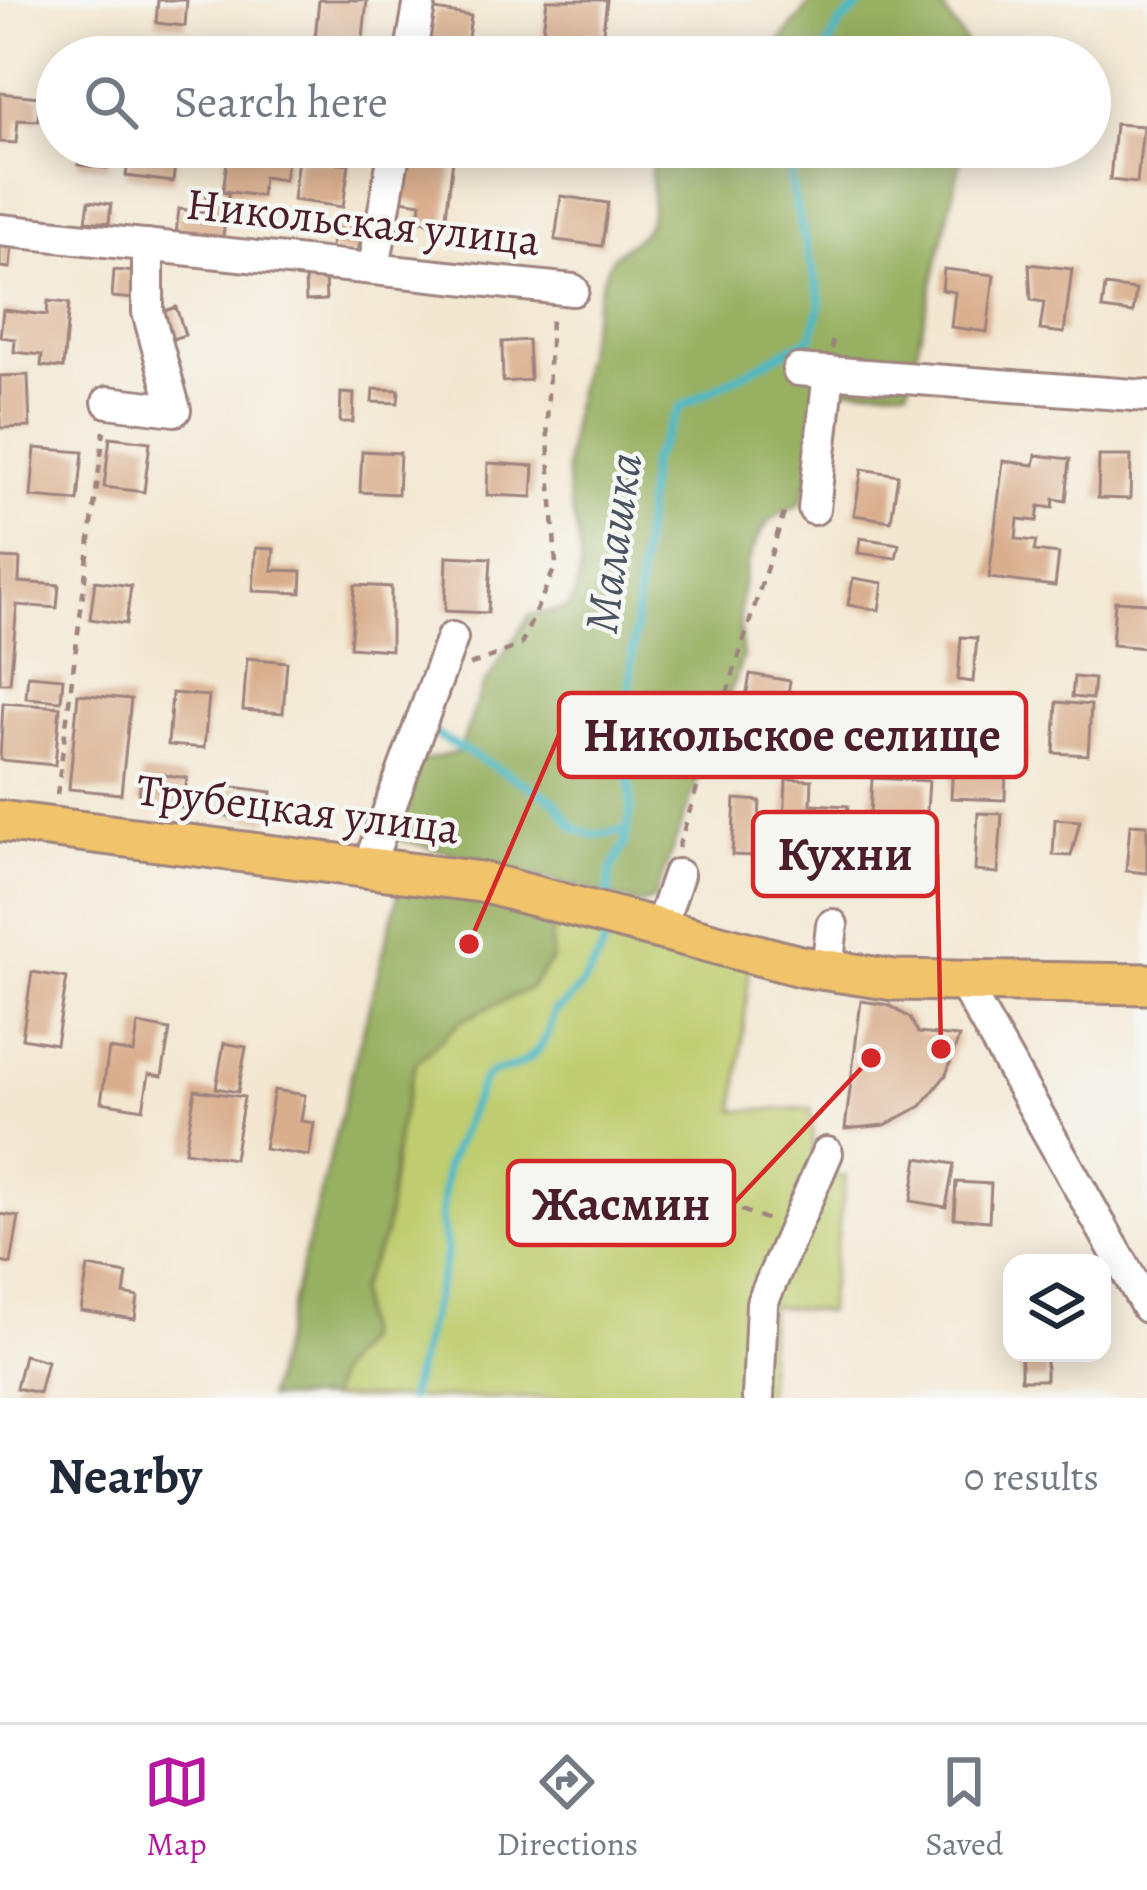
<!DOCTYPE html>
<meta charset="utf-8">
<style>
:root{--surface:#fff;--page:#f2f2f3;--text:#1f2937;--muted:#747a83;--line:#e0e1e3;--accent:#b5179e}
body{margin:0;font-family:Alegreya,serif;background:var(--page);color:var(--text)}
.controls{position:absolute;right:36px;bottom:36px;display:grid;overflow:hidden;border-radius:24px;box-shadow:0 6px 30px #0003}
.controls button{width:108px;height:108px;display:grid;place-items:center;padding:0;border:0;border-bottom:3px solid var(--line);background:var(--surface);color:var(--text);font:60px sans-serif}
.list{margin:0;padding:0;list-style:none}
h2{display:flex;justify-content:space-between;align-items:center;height:156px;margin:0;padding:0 48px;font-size:51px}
h2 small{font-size:39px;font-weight:400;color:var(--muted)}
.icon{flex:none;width:66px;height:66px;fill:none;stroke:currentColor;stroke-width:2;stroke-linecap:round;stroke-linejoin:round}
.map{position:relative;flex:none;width:1147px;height:1398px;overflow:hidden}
.search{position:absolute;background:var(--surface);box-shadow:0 6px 30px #0003;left:36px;right:36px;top:36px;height:132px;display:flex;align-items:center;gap:30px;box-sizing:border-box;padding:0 42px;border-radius:66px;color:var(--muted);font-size:45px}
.sheet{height:324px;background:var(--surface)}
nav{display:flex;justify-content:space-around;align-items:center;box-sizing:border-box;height:168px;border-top:3px solid var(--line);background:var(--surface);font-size:33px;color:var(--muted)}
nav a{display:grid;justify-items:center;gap:6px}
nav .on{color:var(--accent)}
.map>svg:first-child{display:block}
.green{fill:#bfcd6f;stroke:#84764d;stroke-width:3}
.forest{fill:#97b062;stroke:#706846;stroke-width:3}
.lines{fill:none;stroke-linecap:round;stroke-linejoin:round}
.stream{stroke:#4cb9c6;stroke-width:8}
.building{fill:#d9ae8d}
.minor-casing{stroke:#9e837e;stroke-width:36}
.major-casing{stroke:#9e837e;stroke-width:45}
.path{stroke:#9e837e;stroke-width:4.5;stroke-dasharray:9 9;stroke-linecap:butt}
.minor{stroke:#fff;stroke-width:30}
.major{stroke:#f1c36a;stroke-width:39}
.labels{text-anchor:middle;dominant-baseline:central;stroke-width:9;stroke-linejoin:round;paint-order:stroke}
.street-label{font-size:45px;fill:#4a1f2b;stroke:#f6f6f2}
.water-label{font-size:48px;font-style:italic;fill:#4b5561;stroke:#f6f6f2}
.leader{fill:none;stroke:#d62828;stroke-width:4.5}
.callout-dot{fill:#d62828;stroke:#f6f6f2;stroke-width:4.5}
.callout{fill:#f6f6f2;stroke:#d62828;stroke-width:4.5}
.callout-label{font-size:48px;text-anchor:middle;font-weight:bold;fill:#4a1f2b}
</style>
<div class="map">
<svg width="1147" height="1398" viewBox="0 0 1147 1398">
<rect width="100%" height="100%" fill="#f6f6f2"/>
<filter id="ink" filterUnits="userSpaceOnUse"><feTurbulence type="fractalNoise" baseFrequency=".00833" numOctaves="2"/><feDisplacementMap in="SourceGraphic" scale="24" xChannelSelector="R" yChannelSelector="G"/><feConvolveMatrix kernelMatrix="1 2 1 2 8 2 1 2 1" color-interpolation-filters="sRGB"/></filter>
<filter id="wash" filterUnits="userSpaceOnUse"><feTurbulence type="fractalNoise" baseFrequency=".004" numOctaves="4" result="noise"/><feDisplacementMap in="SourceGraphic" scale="48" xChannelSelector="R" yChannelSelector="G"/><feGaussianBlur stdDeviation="2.7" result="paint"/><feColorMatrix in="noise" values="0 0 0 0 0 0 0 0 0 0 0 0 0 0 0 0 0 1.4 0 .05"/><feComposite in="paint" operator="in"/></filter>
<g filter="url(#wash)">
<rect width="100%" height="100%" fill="#f3e7d1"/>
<path class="green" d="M559,913L750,966L735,1111L811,1108L815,1178L846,1176L827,1312L770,1306L766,1398H330L336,1373L363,1339L358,1290L385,1235L398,1132L415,1064L461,1021L530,988L552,959L551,936Z"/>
<path class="forest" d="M813,0H937L975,57H768Z
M654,147H964L908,388L839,389L800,504C791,509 773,516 767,524C740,561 736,615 743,657L654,899L641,904L398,839L387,830L408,764L459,752L482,688L530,615L569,608C597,552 565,521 567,466C569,427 593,289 612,259C620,246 639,241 646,228C659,202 646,174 654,147Z
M402,880L559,913L551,936L552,959L530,988L461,1021L415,1064L398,1132L385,1235L358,1290L363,1339L336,1373L330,1398H267Z"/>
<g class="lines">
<path class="stream" d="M822,57L840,24L866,0
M426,729L554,800L574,828L595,835L627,830
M608,900L610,872L624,845L631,810L627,714L650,463L680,407L812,337L821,301L792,191L789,147
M409,1398L447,1252L441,1221L446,1167L483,1080L493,1072C530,1066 546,1048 554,1012C578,997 605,956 607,927"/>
</g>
<g id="blocks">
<path class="building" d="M158,0H187L185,26L156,23Z
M319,0H367L361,57H313Z
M547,0H607L600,54L541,46Z
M435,10L471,16L467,45L430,39Z
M0,93L40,97L38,121L18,120L16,143L0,142Z
M1115,124L1143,126L1137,183L1110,180Z
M80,147H111L108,168L78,165Z
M130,147H177L173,182L126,176Z
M229,147H289L284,180L263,177L261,196L223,191Z
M407,147L454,151L445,224L419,221L421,203L401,200Z
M298,158L349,164L343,207L293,200Z
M207,191L229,193L222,243L176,234L179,209L204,212Z
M561,196L608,203L602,246L555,240Z
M89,201L111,204L109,223L86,221Z
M337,220L364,226L357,256L330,250Z
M0,242L12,243L10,268L0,267Z
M1029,264L1072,269L1064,333L1040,330L1044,302L1031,300Z
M944,269L994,275L987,332L951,327L955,292L942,290Z
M114,270L137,272L134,299L112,297Z
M325,278L326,300L306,301L305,279Z
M1105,286L1136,290L1133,313L1102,309Z
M48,301L69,303L63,368L41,366L42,355L14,352L15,339L0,337L3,310L47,315Z
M176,307L185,335L166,341L157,314Z
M528,340L530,380L503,382L502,342Z
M28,375L30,427L0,428V376Z
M373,389L399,390L398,403L372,402Z
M341,393L354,394L353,422H340Z
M110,437L150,442L144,492L104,487Z
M35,448L83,452L78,501L31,497Z
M362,451L400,453L398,494L360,492Z
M1036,455L1070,459L1066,501L1054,499L1053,508L1039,506L1037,521L1018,519L1016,539L1036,541L1034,551L1059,554L1055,586L989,578L1003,461L1034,465Z
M1099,456H1131L1130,499L1098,498Z
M488,463L534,466L532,497L487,495Z
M862,469L898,475L891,521L854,515Z
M860,538L899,544L896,558L858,553Z
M256,548L274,549L272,570L302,571L301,593L253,591Z
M447,556L491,558L488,613L445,611Z
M0,558L20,559L19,582L59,585L57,608L17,605L10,683H0Z
M853,578L883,583L879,610L848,605Z
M95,581L131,586L126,624L90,619Z
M355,585L391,587V650L350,647Z
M1115,601L1147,603V648L1112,645Z
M961,637L977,638L973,682L958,680Z
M247,658L287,662L283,713L243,710Z
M750,674L790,681L783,723L743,716Z
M28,675L63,678L61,701L26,698Z
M1074,677L1094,679L1092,699L1072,697Z
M172,693L209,696L204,748L168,745Z
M78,694L131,699L121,794L69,789Z
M1057,702L1091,705L1088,755L1054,753Z
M3,703L60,707L55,765L0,760Z
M1011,727H1028L1027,762L1009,761Z
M978,757L999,758V765H1006L1005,800L951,798L953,763L978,764Z
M142,772L187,778L183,808L138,802Z
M872,778L929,781L924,855H914V867L877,865V853L868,852Z
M786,779L812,780L811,804L848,806L846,839H838L836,865L807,864L809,831L784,829Z
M226,786L272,792L268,822L222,815Z
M735,799L760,801L757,856L732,855Z
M978,813L1002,814L998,873L975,871Z
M1055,819L1080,821L1071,856L1053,855Z
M1130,824L1147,825V873L1126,871Z
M32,972L67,978L56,1044L22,1038Z
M861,1001L889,1005L910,1018L918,1033L959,1037L946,1075L921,1106L885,1125L845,1129Z
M138,1024L170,1030L162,1076L149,1074L143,1109L101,1102L109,1049L134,1053Z
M224,1043L246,1047L238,1092L216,1088Z
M195,1090L244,1097L234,1159L185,1151Z
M274,1090L305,1095L301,1121L314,1123L309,1156L264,1149Z
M918,1158L954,1164L946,1207L911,1201Z
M956,1182L991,1184L989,1221L954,1218Z
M0,1214L19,1217L11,1264L0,1262Z
M88,1267L127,1274L124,1294L138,1297L135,1319L81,1311Z
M1021,1353H1046V1380H1021Z
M24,1355L47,1361L39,1393L16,1388Z"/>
</g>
</g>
<g filter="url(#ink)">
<use href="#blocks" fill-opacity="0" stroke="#9e837e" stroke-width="3"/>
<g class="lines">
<defs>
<path id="minor" d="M410,57L420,0
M0,230L573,290
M374,268L395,147
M798,370L1147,396
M108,402L175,410L148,312V245
M814,509L829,372
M368,867L452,638
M659,931L678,875
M827,970L832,925
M964,984L1147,1307
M758,1398L762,1303L827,1153"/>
<path id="major" d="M0,821L481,882L800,966L894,980L1147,984"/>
</defs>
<use href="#minor" class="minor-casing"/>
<use href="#major" class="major-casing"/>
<path class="path" d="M832,349L833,333
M470,665L521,645L556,565L547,423L551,317
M57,795L104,431
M678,848L785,510
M640,1172L768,1220"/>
<use href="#minor" class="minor"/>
<use href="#major" class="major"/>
</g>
</g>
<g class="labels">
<g class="street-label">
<text transform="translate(363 222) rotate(6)">Никольская улица</text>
<text transform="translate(298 809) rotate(7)">Трубецкая улица</text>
</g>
<g class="water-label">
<text transform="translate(613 543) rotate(-82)">Малашка</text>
</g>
</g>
<path class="leader" d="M469 944L559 735M941 1049L937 854M871 1058L734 1203"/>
<g class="callout-dot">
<circle cx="469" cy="944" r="12"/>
<circle cx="941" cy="1049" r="12"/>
<circle cx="871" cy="1058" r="12"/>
</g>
<g class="callout">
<rect x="559" y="693" width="467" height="84" rx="12"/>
<rect x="753" y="812" width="184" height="84" rx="12"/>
<rect x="508" y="1161" width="226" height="84" rx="12"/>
</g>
<g class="callout-label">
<text x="792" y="751">Никольское селище</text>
<text x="845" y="870">Кухни</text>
<text x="621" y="1220">Жасмин</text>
</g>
</svg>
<div class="controls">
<button><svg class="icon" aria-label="layers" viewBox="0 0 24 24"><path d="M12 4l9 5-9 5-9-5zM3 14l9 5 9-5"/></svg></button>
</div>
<div class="search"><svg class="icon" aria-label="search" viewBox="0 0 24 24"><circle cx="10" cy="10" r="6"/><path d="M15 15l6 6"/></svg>Search here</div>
</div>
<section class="sheet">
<h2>Nearby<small>0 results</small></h2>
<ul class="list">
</ul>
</section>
<nav>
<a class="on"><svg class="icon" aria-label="map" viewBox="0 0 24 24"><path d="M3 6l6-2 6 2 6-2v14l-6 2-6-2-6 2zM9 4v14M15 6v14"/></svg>Map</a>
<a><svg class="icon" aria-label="directions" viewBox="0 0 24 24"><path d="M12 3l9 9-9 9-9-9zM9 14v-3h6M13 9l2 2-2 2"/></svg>Directions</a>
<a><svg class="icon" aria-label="saved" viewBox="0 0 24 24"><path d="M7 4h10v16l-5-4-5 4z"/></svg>Saved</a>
</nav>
